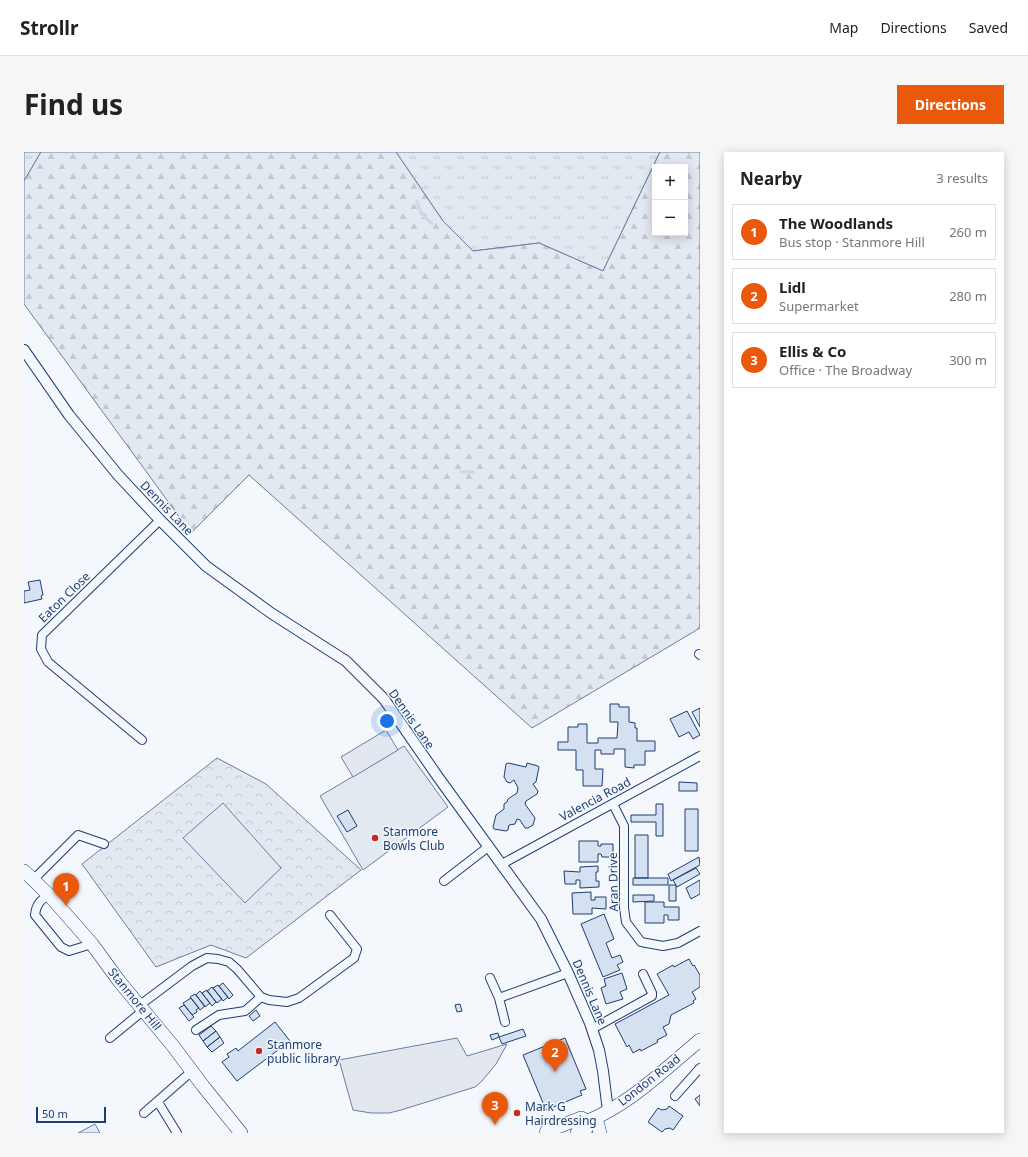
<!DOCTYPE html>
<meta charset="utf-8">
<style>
:root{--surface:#fff;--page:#f6f6f6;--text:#222;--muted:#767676;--line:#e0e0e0;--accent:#ea580c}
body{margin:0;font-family:"Noto Sans",sans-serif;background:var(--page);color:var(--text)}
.controls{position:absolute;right:12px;top:12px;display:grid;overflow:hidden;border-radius:0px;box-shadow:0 2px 10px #0003}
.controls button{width:36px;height:36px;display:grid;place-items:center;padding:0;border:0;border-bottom:1px solid var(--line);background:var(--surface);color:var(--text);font:20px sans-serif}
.scale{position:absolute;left:12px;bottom:10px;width:70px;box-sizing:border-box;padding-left:4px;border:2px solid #1d3f73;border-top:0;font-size:11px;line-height:14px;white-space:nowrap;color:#1d3f73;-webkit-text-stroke:3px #f4f7fb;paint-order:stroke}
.you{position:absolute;left:363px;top:569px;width:14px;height:14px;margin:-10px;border:3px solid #fff;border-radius:50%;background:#1a73e8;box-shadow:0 0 0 6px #1a73e833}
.badge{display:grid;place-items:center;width:26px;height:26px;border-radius:50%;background:var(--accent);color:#fff;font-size:13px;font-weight:700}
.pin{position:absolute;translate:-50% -33px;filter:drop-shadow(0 1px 2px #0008)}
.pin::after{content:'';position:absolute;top:21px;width:14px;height:12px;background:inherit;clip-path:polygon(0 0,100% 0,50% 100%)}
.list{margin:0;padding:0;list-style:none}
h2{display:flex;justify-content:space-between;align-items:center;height:52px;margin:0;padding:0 16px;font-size:17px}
h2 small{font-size:13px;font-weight:400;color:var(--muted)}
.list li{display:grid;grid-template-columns:26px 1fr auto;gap:12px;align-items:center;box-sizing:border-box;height:56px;margin:0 8px 8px;padding:0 8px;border:1px solid var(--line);border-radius:0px}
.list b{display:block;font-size:15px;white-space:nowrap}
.list p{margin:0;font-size:13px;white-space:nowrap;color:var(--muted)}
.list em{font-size:13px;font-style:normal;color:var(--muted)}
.map{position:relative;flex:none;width:676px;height:981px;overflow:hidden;border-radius:0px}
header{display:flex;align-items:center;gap:24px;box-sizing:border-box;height:56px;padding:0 20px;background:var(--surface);border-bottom:1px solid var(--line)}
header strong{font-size:19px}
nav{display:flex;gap:22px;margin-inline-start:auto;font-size:14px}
.intro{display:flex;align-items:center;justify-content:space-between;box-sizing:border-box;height:96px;padding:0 24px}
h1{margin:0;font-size:28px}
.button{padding:10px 18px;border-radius:0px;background:var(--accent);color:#fff;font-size:14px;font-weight:700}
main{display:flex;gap:24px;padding:0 24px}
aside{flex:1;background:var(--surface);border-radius:0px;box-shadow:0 2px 10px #0003}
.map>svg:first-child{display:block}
.grass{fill:url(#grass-tufts);stroke:#687fa3}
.forest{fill:url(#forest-firs);stroke:#687fa3;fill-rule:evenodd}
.park{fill:url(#park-crowns);stroke:#687fa3}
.garden{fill:#e3e9f0;stroke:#687fa3}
.parking{fill:#e3e8f0;stroke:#687fa3}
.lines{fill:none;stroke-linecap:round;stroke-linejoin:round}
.stream{stroke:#cfd7e4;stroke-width:3}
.building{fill:#d5e0f0;stroke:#1d3f73}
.minor-casing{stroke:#1d3f73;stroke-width:10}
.tertiary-casing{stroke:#1d3f73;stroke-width:12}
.primary-casing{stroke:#1d3f73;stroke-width:14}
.minor{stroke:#f4f7fb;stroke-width:8}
.tertiary{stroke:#f4f7fb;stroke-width:10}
.primary{stroke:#f4f7fb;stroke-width:13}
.poi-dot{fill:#c62828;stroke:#f4f7fb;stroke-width:1.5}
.labels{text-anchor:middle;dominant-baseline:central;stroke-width:3;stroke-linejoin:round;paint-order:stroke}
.street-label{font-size:12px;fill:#1d3f73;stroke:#f4f7fb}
.poi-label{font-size:12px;fill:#1d3f73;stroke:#f4f7fb;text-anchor:start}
</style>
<header>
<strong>Strollr</strong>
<nav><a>Map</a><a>Directions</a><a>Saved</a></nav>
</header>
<div class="intro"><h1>Find us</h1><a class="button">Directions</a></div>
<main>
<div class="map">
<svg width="676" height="981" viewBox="0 0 676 981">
<defs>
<pattern id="grass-tufts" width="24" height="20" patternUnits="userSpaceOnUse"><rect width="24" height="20" fill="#e3e9f0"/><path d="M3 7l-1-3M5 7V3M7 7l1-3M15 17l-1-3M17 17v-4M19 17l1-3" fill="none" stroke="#c2c9d1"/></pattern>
<pattern id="forest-firs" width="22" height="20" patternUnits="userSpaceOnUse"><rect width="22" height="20" fill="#e3e9f0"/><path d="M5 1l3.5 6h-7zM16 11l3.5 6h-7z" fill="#c2c9d1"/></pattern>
<pattern id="park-crowns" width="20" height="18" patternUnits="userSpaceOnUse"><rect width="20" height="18" fill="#e3e9f0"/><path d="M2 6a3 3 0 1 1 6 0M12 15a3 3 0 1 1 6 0" fill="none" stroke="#c2c9d1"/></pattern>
</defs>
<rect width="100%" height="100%" fill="#f4f7fb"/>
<path class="grass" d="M0,0H17L0,29Z
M372,0H636L579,119L515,91L449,99L419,69Z"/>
<path class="forest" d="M17,0H372L419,69L449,99L515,91L579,119L636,0H676V476L508,576L225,323L167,381L0,152V29ZM631,15H661V81H631Z"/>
<path class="park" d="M193,606L242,632L337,718L222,806L187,793L132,815L58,712Z"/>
<path class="garden" d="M380,594L424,655L339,718L296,644Z
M199,651L257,716L221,751L159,686Z
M71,972L76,981H54Z"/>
<path class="parking" d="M362,578L374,598L329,625L317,605Z
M433,886L443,904L483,892L472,912L458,929L451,935L377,958L365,961H347L329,958L315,908Z"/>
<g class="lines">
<path class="stream" d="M393,49L397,61L408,72
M437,320H449"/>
</g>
<path class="building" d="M16,428L19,443L17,444L18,447L0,451V439L6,438L4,430Z
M586,552H595V555H605V570L611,571V576H613V589H631V599H621V613H610V616L601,615V597H590V602H577V598H571V617H579L578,634H559V618H552V598H534V590H544V575H554V572H563V591H574V586H593L594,570H586Z
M676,556V575L668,560Z
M663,559L676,583L669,587L665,580L655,585L646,567Z
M484,611L502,615L503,611L514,614L515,615L512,630L509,632L514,639L513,642L502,649L501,652L511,666L509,673L504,676H501L496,668L493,667L491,672L485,673L484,678L482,679L470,677L469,675L472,663L480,657V652L483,650L484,647L493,641L494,636L490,628L486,631L483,630L480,625L482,612Z
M655,630L673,631V639H655Z
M632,652H639V684H632V670H607V663H632Z
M661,657H674V699H661Z
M324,658L333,674L323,680L313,664Z
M611,683H624V726H611Z
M555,689H574V694H577V692H589V705H578L577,702H574V710H555Z
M675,705L676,713L647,729L644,722Z
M574,714V720H572V729H575V735L556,736V728H552V732H541L540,719L556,720V715Z
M672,716L676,722L653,735L649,728Z
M609,726H644V733H609Z
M676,728V742L667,747L662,736Z
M645,733H652V749H645Z
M567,740V748H571V745H582V757L568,756V762H549L548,741Z
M609,743H630V749L609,750Z
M621,750H640V755H655V768H644V763H640V771H621Z
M580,762L590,787L582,791L588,806L596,803L599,810L593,813L596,818L579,825L557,772Z
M665,807L669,814L670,813L676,823V835L668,840L672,847L669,849L670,851L647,863L645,872L639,875L643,883L633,888L634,890L617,899L616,897L609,901L605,893L603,895L591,872L645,843L633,822L649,813L650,815Z
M598,821L603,837L596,840L599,847L582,852L577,836L582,834L580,827Z
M199,831L209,843L205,847L195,834Z
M194,833L204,845L199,849L189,836Z
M188,835L198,847L193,851L183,839Z
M183,838L192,850L188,854L178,841Z
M176,839L186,851L181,855L172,843Z
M171,842L181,854L176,858L166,845Z
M167,846L175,856L172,858L173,860L168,863L159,851Z
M436,852L438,859L433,860L431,853Z
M160,853L170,865L165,869L155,856Z
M232,858L236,864L229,869L225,864Z
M251,870L266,889L213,929L198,910L205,905L203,902L212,896L214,899Z
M187,874L192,879L179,889L175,883Z
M499,877L502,884L478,892L475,885Z
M192,879L196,885L183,895L179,889Z
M474,881L475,885L468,888L466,883Z
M196,885L200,891L188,900L183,895Z
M541,886L562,937L556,939L558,943L522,958L499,903Z
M676,943V954L671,947Z
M645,954L659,964L649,978L646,976L641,977L638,980L624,970L634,956L638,958L643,957Z"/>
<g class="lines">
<defs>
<path id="minor" d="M675,502L676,503
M118,588L24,510L17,497L18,483L136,368
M589,652L600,674V756L602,770L617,790L639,794L654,791L676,779
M478,712L676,604
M10,727L54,683L80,692
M420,729L464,695
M25,743C16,748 12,753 11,763L37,795L45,799L68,792
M466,826L475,846L481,870
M475,846L544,821
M116,853L168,814L183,806L194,807L205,810L213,817L237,845L245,848L263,850L275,846L330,806L333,797L306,763
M568,877L628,844V841L619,822
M172,878L195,863L221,859L237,845
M86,886L120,858
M651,944L676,916
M134,950L153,981
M120,961L168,919"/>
<path id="tertiary" d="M0,198L45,263L94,323L136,368L182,414L247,461L322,509L360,547L414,625L517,767L544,821L566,871L575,898L579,919L584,959"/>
<path id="primary" d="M0,719L25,743L68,792L95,829L149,894L179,934L217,981
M572,966L576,981
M522,981L523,979L557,966L564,969C606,952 641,917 676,888
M553,981L562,977L564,969"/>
</defs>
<use href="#minor" class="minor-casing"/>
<use href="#tertiary" class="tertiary-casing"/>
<use href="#primary" class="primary-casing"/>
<use href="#minor" class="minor"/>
<use href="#tertiary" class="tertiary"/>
<use href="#primary" class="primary"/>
</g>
<g class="poi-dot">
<circle cx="351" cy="686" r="4"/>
<circle cx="235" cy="899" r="4"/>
<circle cx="493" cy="961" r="4"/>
</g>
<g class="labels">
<g class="street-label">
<text transform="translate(143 356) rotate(46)">Dennis Lane</text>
<text transform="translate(40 445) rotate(-44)">Eaton Close</text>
<text transform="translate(388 567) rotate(55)">Dennis Lane</text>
<text transform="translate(571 647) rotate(-28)">Valencia Road</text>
<text transform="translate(589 730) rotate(-91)">Aran Drive</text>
<text transform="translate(566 840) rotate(67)">Dennis Lane</text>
<text transform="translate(111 847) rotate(51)">Stanmore Hill</text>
<text transform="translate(625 928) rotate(-38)">London Road</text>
</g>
<g class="poi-label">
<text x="359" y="679">Stanmore<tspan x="359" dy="14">Bowls Club</tspan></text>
<text x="243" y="892">Stanmore<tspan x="243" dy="14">public library</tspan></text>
<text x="501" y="954">Mark G<tspan x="501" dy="14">Hairdressing</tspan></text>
</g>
</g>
</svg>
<div class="controls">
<button>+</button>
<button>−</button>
</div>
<div class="scale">50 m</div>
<div class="you"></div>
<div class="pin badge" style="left:42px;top:754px">1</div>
<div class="pin badge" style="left:531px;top:920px">2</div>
<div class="pin badge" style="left:471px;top:973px">3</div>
</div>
<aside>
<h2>Nearby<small>3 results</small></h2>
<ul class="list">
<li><span class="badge">1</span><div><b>The Woodlands</b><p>Bus stop · Stanmore Hill</p></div><em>260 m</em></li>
<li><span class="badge">2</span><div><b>Lidl</b><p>Supermarket</p></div><em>280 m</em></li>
<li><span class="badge">3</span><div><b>Ellis &amp; Co</b><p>Office · The Broadway</p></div><em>300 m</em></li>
</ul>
</aside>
</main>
